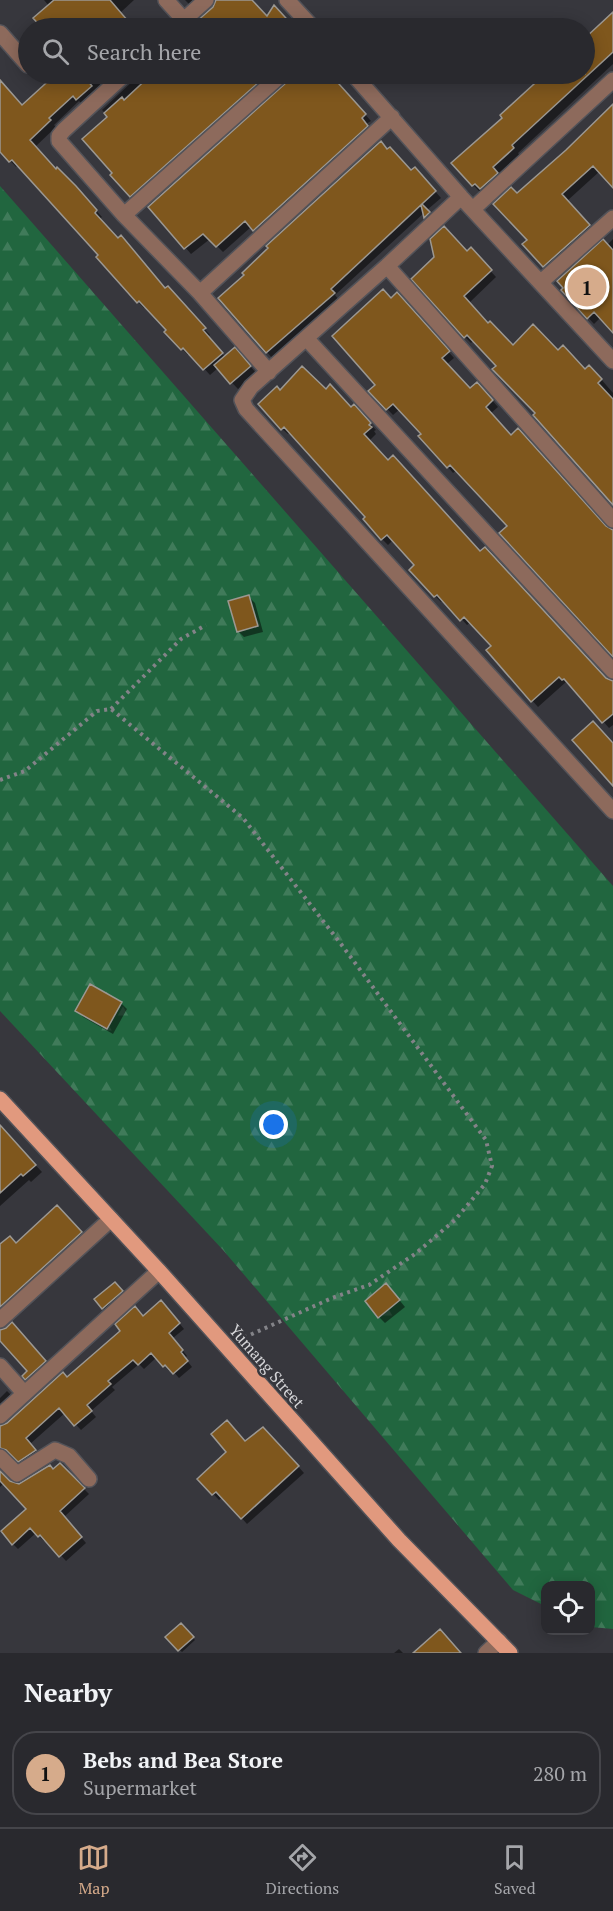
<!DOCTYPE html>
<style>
:root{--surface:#29292e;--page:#35353a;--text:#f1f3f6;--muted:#a5a6aa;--line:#45454a;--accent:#d6ab8b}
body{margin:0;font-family:"PT Serif",serif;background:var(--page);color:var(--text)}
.controls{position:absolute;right:18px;bottom:18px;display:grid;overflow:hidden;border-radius:12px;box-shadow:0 3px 15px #0003}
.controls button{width:54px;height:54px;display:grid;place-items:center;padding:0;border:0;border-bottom:2px solid var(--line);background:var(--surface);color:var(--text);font:30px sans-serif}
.you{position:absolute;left:274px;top:1125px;width:21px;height:21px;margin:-15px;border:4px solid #fff;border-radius:50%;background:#1a73e8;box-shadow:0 0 0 9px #1a73e833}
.badge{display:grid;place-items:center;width:39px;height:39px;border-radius:50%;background:var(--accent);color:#111;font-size:20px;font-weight:700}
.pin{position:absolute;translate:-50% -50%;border:3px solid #fff;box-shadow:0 2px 6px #0006}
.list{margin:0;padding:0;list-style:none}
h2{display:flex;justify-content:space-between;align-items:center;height:78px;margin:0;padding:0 24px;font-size:26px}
h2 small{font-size:20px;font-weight:400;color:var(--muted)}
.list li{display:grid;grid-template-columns:39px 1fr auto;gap:18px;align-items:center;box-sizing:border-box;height:84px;margin:0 12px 12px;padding:0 12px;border:2px solid var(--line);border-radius:24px}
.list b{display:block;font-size:22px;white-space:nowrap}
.list p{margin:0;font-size:20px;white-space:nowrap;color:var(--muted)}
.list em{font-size:20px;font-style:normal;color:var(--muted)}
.icon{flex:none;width:33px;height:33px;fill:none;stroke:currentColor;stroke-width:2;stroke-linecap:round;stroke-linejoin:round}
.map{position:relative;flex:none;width:613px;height:1653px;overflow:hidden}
.search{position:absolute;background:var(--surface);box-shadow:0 3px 15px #0003;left:18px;right:18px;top:18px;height:66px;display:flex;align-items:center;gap:15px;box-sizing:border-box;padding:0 21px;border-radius:33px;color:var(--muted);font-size:22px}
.sheet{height:174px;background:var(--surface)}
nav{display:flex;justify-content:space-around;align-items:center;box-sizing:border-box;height:84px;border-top:2px solid var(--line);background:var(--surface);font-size:16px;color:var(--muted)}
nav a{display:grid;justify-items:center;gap:3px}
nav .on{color:var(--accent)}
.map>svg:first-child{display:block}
.forest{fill:url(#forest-firs)}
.shadow{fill:#0007}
.building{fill:#7f571d;stroke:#9c9892;stroke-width:1.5}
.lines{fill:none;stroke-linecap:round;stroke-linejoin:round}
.minor-casing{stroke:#535359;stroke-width:18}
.major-casing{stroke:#535359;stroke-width:18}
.path{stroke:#838388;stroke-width:4;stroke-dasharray:3 4.5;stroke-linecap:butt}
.minor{stroke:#8d6a5c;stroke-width:15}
.major{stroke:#e1997e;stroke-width:15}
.labels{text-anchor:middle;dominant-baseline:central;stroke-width:5;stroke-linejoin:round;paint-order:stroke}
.street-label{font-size:16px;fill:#d4d4d7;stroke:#37373d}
</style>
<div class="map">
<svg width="613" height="1653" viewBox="0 0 613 1653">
<defs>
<pattern id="forest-firs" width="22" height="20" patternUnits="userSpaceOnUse" patternTransform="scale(1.5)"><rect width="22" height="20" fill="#21663f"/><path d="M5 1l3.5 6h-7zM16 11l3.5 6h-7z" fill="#407b5a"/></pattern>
</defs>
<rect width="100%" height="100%" fill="#37373d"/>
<path class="forest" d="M0,186L613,886V1629L591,1627L590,1586H546L545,1606L513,1590L223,1250L0,1011Z"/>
<path class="shadow" d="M44,0H134L120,13L133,28H44L35,18L49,6Z
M185,0H205L194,9Z
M216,0H251L268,18L274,7L294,28H197L217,4Z
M613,14V64L518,153L520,156L499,175L504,180L488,195L482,190L480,192L473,185L504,118L502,115L548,74H584V40Z
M46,74H123L83,105L79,101L54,125L56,127L35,147L56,170L81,194L102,217L99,219L166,290L174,294L210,335L208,337L225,357L241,355L256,373L238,389L218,368L210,375L190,353L188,355L182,349L166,332L168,330L146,306L144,308L138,302L100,256L18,165L16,167L0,150V90L22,106L51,80Z
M136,74L145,81L153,74H280L137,202L112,175L114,173L109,117L102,110L136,78Z
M293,74H329L371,121L366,124L373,132L260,236L251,227L223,252L210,239L191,254L150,207L290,82Z
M613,106V186L600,171L567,201L595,232L550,271L524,244L529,240L517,195L567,151Z
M411,172L421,175L441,198L427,210L435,219L431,222L426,217L425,212L335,295L339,300L272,358L220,298Z
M613,239V331L601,317L594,324L563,290Z
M467,253L476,255L496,277L469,303L488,325L513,347L558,352L585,370L595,372L613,393V503L498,366L474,340L471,343L465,337L413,279Z
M391,300H403L454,358L447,364L471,390H483L498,407L491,413L511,437L606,529L613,530V654L509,526L457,470L453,473L448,467L423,434L400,409L393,415L370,391L377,385Z
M326,391L352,409L354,406L376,430L374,431L376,434L369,441L606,679L613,681V725L609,728L570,684L569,685L566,682L538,707L488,651L493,646L471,622L467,625L444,600L441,602L435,596L411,570L416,565L393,540L388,545L382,539L367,517L291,432L288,434L282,429L280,392Z
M249,597L255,603L263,632L244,637L238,631Z
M121,1003L127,1009L113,1034L83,1017L77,1010Z
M0,1131L8,1136L42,1172L31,1182L29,1180L0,1206Z
M57,1207L86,1238L0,1316V1246L17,1245Z
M115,1284L124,1294L106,1311L96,1299Z
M392,1291L405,1307L385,1323L379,1317Z
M166,1307L184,1329L173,1338L187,1356L185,1358L192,1367L179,1378L171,1369L169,1371L157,1357L144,1369L139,1364L112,1387L115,1390L91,1411L96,1417L81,1430L65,1413L30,1444L40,1456L25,1466L10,1452H2L0,1455V1426L3,1427L67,1379L144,1317Z
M17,1329L50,1367L31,1384L24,1376L29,1371L0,1339V1331Z
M7,1391L15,1399L0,1414V1398Z
M246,1443L281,1447L304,1473L247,1524L223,1497L219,1500L199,1479L228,1453Z
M60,1465L89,1494L64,1517L86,1543L66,1561L46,1539L44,1541L36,1533L18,1549L13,1544L29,1509L4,1483L0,1487V1472L13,1485L22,1484L53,1471Z
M181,1625L195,1640L182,1652L167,1637Z
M399,1649L403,1653H394Z"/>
<path class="building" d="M54,0H110L134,28H42L33,18Z
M216,0H252L267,16L274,5L295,28H198L196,22L213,7Z
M613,12V52L512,145L514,148L493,167L498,173L480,189L475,184L472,186L451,163L502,118L500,115L545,74H585V38Z
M56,74H82L92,86L76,100L73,96L49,118L51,120L30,140L56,169L57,167L76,186L97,210L95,213L118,238L121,235L165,288L168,286L206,328L203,330L223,353L203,370L183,348L181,350L164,332L166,330L139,301L137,303L96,257L98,255L12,160L9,162L0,152V80L22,105Z
M152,74H268L130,197L110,175L112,173L82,139L107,117L104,113L122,97L124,100Z
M292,74H330L366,114L362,118L368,126L253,231L245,221L216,247L203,234L184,249L148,207L288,81Z
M613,104V188L593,166L562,194L590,225L543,267L522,244L527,240L493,204L511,187L517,193L566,150Z
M381,141L387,149L390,147L411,170L415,167L436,191L422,204L430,212L424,218L421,205L331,289L335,293L266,353L218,298L244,275L242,273L268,248L266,246Z
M444,226L467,251L471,247L492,270L464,296L488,323L490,321L513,345L533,324L558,350L563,345L585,369L589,365L602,379L598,383L613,399V505L533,415L535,413L492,369L496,366L467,335L464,338L411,279L434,257L430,239Z
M603,239L613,250V333L594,312L587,319L561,290L563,288L557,281Z
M383,289L391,298L397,292L450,351L442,358L470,388L477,382L493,400L486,407L511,435L518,428L606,526L613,530V657L499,533L507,526L480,497L450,465L447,468L418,436L421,434L393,404L386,410L368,391L375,385L332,336Z
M235,347L251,366L230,384L214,365Z
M302,366L326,389L330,384L351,407L354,404L371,423L369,425L372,427L364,434L388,460L393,455L480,551L485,547L606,678L613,681V714L602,723L564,679L562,680L559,677L531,702L486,650L491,646L477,631L464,617L460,621L437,595L434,597L409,570L414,565L387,535L381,540L363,519L365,517L284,427L281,430L258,404L277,386L280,390Z
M249,595L258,626L237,632L228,601Z
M593,721L613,743V786L572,740Z
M90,984L122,1002L107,1029L75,1011Z
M0,1125L36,1165L23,1176L21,1174L0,1193Z
M57,1205L82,1232L0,1307V1244L10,1236L16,1243Z
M115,1282L123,1291L102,1309L94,1299Z
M386,1283L400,1300L378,1318L365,1301Z
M161,1300L180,1323L169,1333L183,1350L181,1352L188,1361L173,1374L165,1365L163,1367L151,1353L138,1365L133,1360L108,1381L111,1384L87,1405L92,1411L74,1426L59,1408L26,1438L36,1450L18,1462L6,1450L0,1448V1426L7,1423L63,1372L67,1377L120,1331L115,1324L135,1306L143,1316Z
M12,1322L46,1361L25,1380L22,1376L27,1371L0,1341V1330L6,1328Z
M227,1420L245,1441L263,1427L299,1466L241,1519L216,1492L212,1495L197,1479L226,1452L211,1434Z
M60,1463L85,1488L60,1511L82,1537L59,1557L40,1535L38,1537L30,1528L12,1545L1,1531L26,1509L0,1481V1471L10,1481L19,1484L50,1465L53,1469Z
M181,1623L194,1637L178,1651L165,1637Z
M440,1629L461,1653H413Z"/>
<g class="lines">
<defs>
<path id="minor" d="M166,0L184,20
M287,0L313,28
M175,28L206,0
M0,33L28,65
M125,74L64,130L59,136V141L124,215L200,293L269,372
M353,74L461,197L613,361
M461,197L387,266L251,387L242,400L246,409L613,811
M473,209L613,80
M124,215L282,74
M387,266L613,520
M541,282L613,218
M200,293L392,117
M306,338L613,671
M0,1320L111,1219
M0,1366L24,1393
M0,1416L159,1271
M0,1457L17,1474L55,1450L69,1456L89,1479
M486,1653L499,1641"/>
<path id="major" d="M0,1099L159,1271L399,1540L510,1653"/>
</defs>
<use href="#minor" class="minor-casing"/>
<use href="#major" class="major-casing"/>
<path class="path" d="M111,709L181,639L206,625
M0,780L25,771L97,711L111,709L243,818L341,944L486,1140L492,1166L485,1184L455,1220L415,1254L369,1285L332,1298L241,1339"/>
<use href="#minor" class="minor"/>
<use href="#major" class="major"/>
</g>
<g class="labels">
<g class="street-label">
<text transform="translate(267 1366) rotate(49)">Yumang Street</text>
</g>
</g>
</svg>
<div class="controls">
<button><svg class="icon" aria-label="locate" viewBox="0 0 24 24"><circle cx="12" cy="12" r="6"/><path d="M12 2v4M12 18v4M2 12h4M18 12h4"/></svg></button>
</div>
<div class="you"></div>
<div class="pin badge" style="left:587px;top:287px">1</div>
<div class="search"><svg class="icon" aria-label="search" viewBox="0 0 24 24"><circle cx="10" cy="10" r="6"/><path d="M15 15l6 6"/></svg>Search here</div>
</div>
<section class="sheet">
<h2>Nearby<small></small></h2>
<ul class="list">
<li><span class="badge">1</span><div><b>Bebs and Bea Store</b><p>Supermarket</p></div><em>280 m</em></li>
</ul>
</section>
<nav>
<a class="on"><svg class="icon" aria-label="map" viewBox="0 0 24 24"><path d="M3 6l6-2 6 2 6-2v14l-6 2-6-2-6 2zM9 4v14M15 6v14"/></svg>Map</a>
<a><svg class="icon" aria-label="directions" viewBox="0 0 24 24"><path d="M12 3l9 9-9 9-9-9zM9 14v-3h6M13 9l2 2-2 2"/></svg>Directions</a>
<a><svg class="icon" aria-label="saved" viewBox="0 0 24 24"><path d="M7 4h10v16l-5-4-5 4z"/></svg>Saved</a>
</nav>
